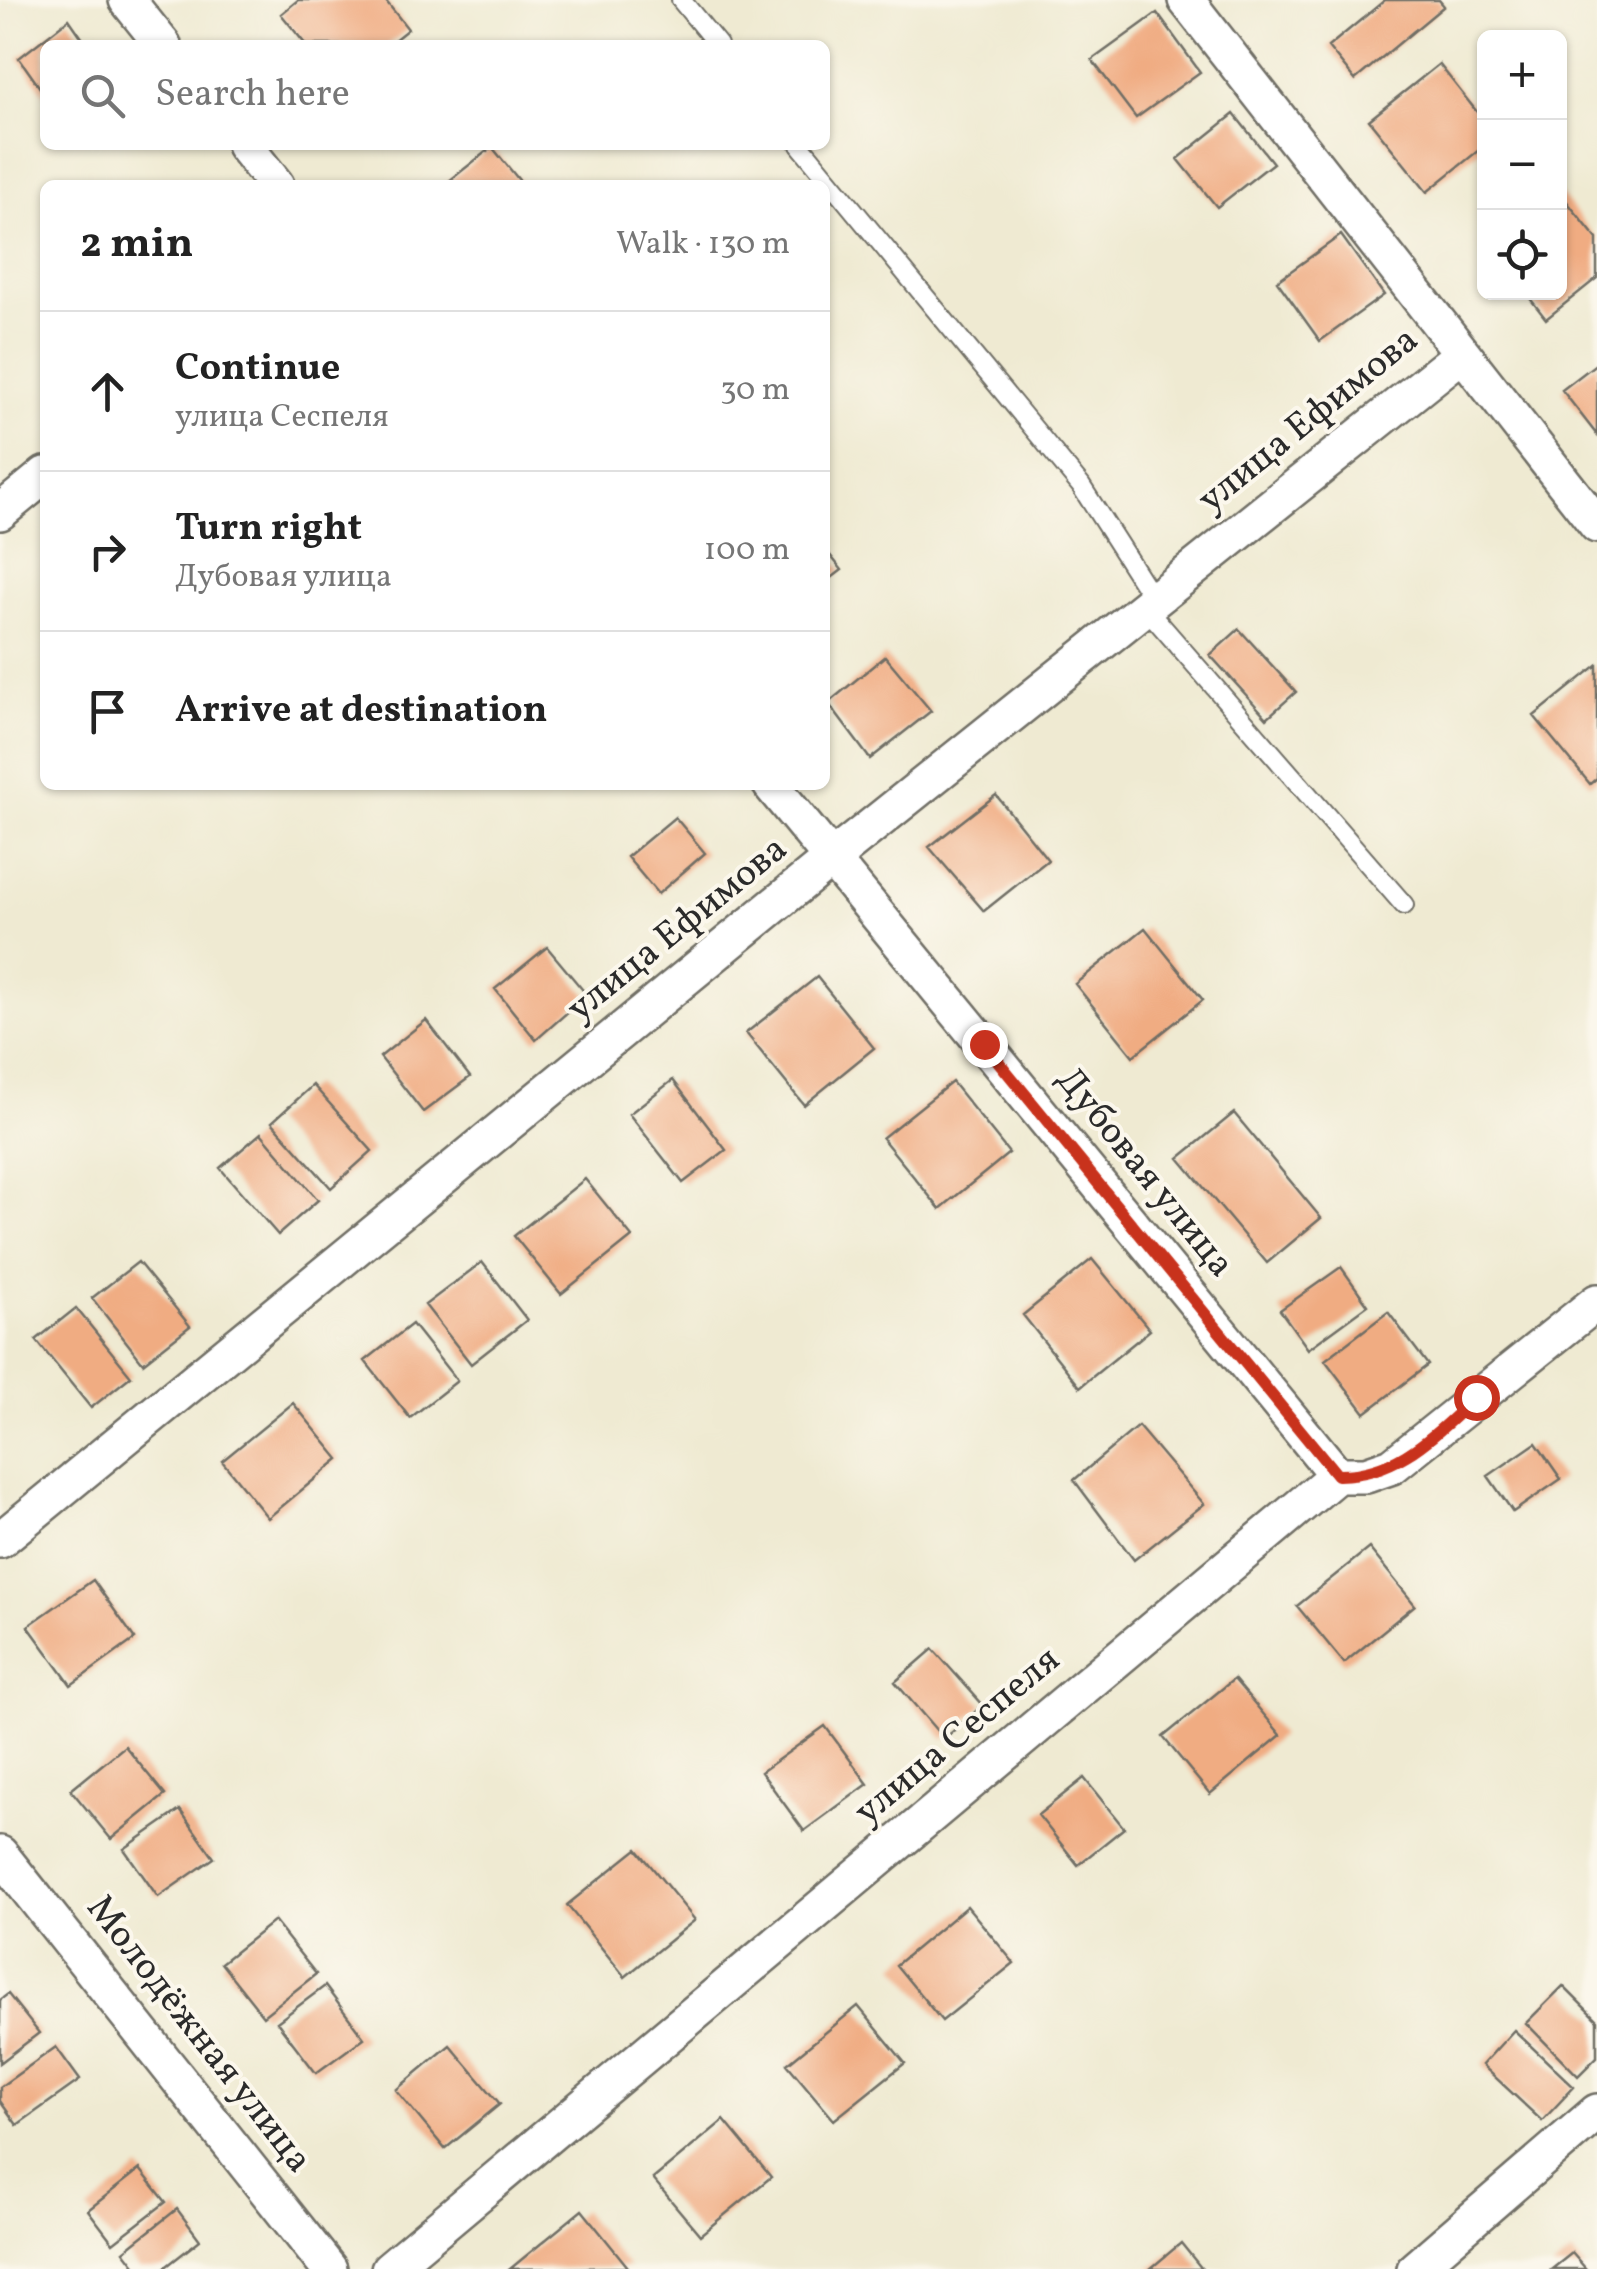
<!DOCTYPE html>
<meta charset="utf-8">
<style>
:root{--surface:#fff;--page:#f2f2f2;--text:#222;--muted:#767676;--line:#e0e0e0}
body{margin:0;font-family:Vollkorn,serif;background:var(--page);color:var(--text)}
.controls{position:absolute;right:30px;top:30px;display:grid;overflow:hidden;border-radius:15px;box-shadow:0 2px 8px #0004}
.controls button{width:90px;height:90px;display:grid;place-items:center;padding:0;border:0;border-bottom:2px solid var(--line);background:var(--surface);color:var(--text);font:50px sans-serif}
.stop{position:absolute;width:30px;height:30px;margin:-22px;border:8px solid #c8321e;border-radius:50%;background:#fff}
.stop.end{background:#c8321e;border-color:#fff;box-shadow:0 2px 10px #0008}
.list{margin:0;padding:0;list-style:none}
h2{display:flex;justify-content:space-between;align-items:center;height:130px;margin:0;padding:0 40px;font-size:42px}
h2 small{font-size:32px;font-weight:400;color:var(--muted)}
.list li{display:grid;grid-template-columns:65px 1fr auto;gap:30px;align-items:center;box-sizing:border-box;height:160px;padding:0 40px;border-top:2px solid var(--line)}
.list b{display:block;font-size:38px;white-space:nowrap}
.list p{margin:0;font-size:32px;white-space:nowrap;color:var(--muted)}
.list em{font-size:32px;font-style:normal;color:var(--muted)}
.icon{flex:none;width:55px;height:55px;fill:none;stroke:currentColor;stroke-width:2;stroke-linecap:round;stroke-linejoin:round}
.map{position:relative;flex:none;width:1597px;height:2269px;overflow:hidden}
.search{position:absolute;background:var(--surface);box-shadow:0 2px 8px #0004;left:40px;top:40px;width:790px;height:110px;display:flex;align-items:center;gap:25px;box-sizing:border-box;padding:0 35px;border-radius:15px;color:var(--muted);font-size:38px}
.panel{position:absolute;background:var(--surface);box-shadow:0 2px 8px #0004;left:40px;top:180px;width:790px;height:610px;border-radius:15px}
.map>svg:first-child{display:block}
.building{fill:#f0ac82}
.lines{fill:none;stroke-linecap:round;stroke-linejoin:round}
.service-casing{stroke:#706e65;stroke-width:22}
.minor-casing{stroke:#706e65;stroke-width:40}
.service{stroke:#fff;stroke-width:18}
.minor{stroke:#fff;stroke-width:35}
.route{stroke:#c8321e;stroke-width:12}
.labels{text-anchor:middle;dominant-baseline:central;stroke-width:8;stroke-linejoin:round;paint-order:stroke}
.street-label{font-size:38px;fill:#2b2b2b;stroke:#fbf7ec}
</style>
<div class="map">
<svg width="1597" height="2269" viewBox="0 0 1597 2269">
<rect width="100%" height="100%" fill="#fbf7ec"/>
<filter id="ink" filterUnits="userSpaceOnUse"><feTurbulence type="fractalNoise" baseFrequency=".01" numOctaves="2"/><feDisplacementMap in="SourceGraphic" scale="20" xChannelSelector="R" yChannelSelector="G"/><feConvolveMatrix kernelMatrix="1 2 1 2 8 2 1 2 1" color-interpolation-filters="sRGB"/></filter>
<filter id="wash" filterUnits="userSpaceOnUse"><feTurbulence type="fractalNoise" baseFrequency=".0048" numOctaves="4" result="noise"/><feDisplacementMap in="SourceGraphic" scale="40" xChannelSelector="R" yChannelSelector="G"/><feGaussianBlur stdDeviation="2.25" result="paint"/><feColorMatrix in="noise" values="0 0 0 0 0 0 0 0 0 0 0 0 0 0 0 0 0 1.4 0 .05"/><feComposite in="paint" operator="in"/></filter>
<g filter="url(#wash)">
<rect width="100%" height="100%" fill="#efead2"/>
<g id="blocks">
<path class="building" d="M298,0H385L408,29L388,45H306L281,14Z
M1385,0H1439L1444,6L1355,80L1328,47Z
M1157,13L1200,72L1136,118L1092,60Z
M69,19L87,45H45V95L19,58Z
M1439,64L1484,121V146L1427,192L1369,120Z
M1234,114L1273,163L1217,207L1178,159Z
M492,147L523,185H444Z
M1560,193L1597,239V278L1546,319L1525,292H1560Z
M1341,235L1384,295L1320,341L1277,281Z
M1597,363V435L1562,390Z
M825,549L842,570L825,583Z
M1239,629L1296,692L1267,718L1210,655Z
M885,656L931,711L870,759L828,703Z
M1597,665V778L1590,784L1534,716Z
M996,795L1048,860L984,911L929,847Z
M675,817L705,853L658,894L627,857Z
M1145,928L1203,1000L1133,1056L1075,984Z
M547,947L587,995L536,1040L495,989Z
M817,977L874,1048L804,1105L746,1033Z
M426,1020L470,1077L423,1112L380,1057Z
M673,1080L726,1150L683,1183L629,1114Z
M952,1082L1009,1153L940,1209L882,1138Z
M313,1085L372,1151L331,1188L272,1122Z
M1234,1113L1321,1218L1267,1263L1179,1158Z
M261,1133L318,1200L278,1235L220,1168Z
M585,1179L632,1237L561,1294L514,1236Z
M1092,1259L1150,1330L1080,1387L1023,1315Z
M138,1262L190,1326L143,1363L92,1298Z
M482,1262L527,1320L471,1364L425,1305Z
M1341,1267L1368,1305L1308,1349L1280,1310Z
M76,1308L131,1376L91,1408L36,1340Z
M1388,1312L1428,1365L1365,1413L1325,1360Z
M412,1324L457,1381L410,1418L365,1361Z
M293,1403L339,1459L268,1518L222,1461Z
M1138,1426L1204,1504L1134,1560L1074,1480Z
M1536,1443L1561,1479L1513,1512L1488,1476Z
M1369,1548L1415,1605L1344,1663L1297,1606Z
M93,1580L135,1639L71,1685L28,1626Z
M933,1649L983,1705L944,1739L895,1682Z
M1234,1679L1281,1735L1210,1794L1163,1737Z
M825,1726L868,1784L804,1831L761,1772Z
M125,1746L165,1795L111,1839L71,1790Z
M1084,1778L1124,1828L1078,1865L1038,1815Z
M180,1810L214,1858L158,1897L124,1849Z
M637,1849L695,1920L625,1977L567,1905Z
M967,1906L1014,1963L942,2021L896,1965Z
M274,1921L316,1974L263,2016L221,1963Z
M325,1986L364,2038L316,2073L277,2022Z
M1563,1986L1597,2020V2057L1578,2076L1526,2023Z
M8,1994L39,2033L0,2063V2000Z
M858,2006L905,2063L834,2120L787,2064Z
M1514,2030L1574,2087L1542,2121L1482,2065Z
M450,2045L500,2104L445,2149L396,2090Z
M56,2047L80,2080L17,2125L0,2101V2087Z
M724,2120L771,2177L700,2235L653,2179Z
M140,2169L166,2202L113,2243L88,2210Z
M177,2209L200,2240L163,2269H138L124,2251Z
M582,2210L628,2267L510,2269Z
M1181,2243L1202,2269H1150Z
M1572,2253L1586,2269H1552Z"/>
</g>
</g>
<g filter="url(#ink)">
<use href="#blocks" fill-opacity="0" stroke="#706e65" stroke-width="2.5"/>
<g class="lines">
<defs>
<path id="service" d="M681,0L718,45
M800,145L1081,486L1154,600
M1145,607L1404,905"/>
<path id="minor" d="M127,0L163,45
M1186,0L1597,525
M244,145L276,185
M0,512L45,475
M771,785L1337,1475
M0,1540L832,858L1462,354
M0,1854L329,2269
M389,2269L1337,1475H1366L1392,1466L1597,1302
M1415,2269L1597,2112"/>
</defs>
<use href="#service" class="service-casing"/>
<use href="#minor" class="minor-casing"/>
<use href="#service" class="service"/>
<use href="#minor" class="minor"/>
</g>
</g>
<g class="lines" filter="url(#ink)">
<path class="route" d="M984,1044L1337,1475C1397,1476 1434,1435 1476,1397"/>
</g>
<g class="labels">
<g class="street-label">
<text transform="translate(1309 421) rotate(-39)">улица Ефимова</text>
<text transform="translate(678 930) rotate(-39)">улица Ефимова</text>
<text transform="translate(1144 1173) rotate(51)">Дубовая улица</text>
<text transform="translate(958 1737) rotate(-40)">улица Сеспеля</text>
<text transform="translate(198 2035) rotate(52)">Молодёжная улица</text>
</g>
</g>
</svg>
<div class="controls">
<button>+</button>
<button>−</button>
<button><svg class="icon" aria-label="locate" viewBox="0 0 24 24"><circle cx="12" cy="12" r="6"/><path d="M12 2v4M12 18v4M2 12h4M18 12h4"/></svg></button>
</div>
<div class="stop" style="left:1476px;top:1397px"></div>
<div class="stop end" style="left:984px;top:1044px"></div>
<div class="search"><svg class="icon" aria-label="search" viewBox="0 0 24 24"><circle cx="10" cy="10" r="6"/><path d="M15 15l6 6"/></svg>Search here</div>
<section class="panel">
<h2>2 min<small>Walk · 130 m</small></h2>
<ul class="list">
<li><svg class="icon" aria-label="ahead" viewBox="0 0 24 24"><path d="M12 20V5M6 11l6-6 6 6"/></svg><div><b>Continue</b><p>улица Сеспеля</p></div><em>30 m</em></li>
<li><svg class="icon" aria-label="right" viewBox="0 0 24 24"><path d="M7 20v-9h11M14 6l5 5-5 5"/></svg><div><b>Turn right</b><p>Дубовая улица</p></div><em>100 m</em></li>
<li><svg class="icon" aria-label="arrive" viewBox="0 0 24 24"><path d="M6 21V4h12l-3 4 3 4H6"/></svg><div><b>Arrive at destination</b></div></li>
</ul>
</section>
</div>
